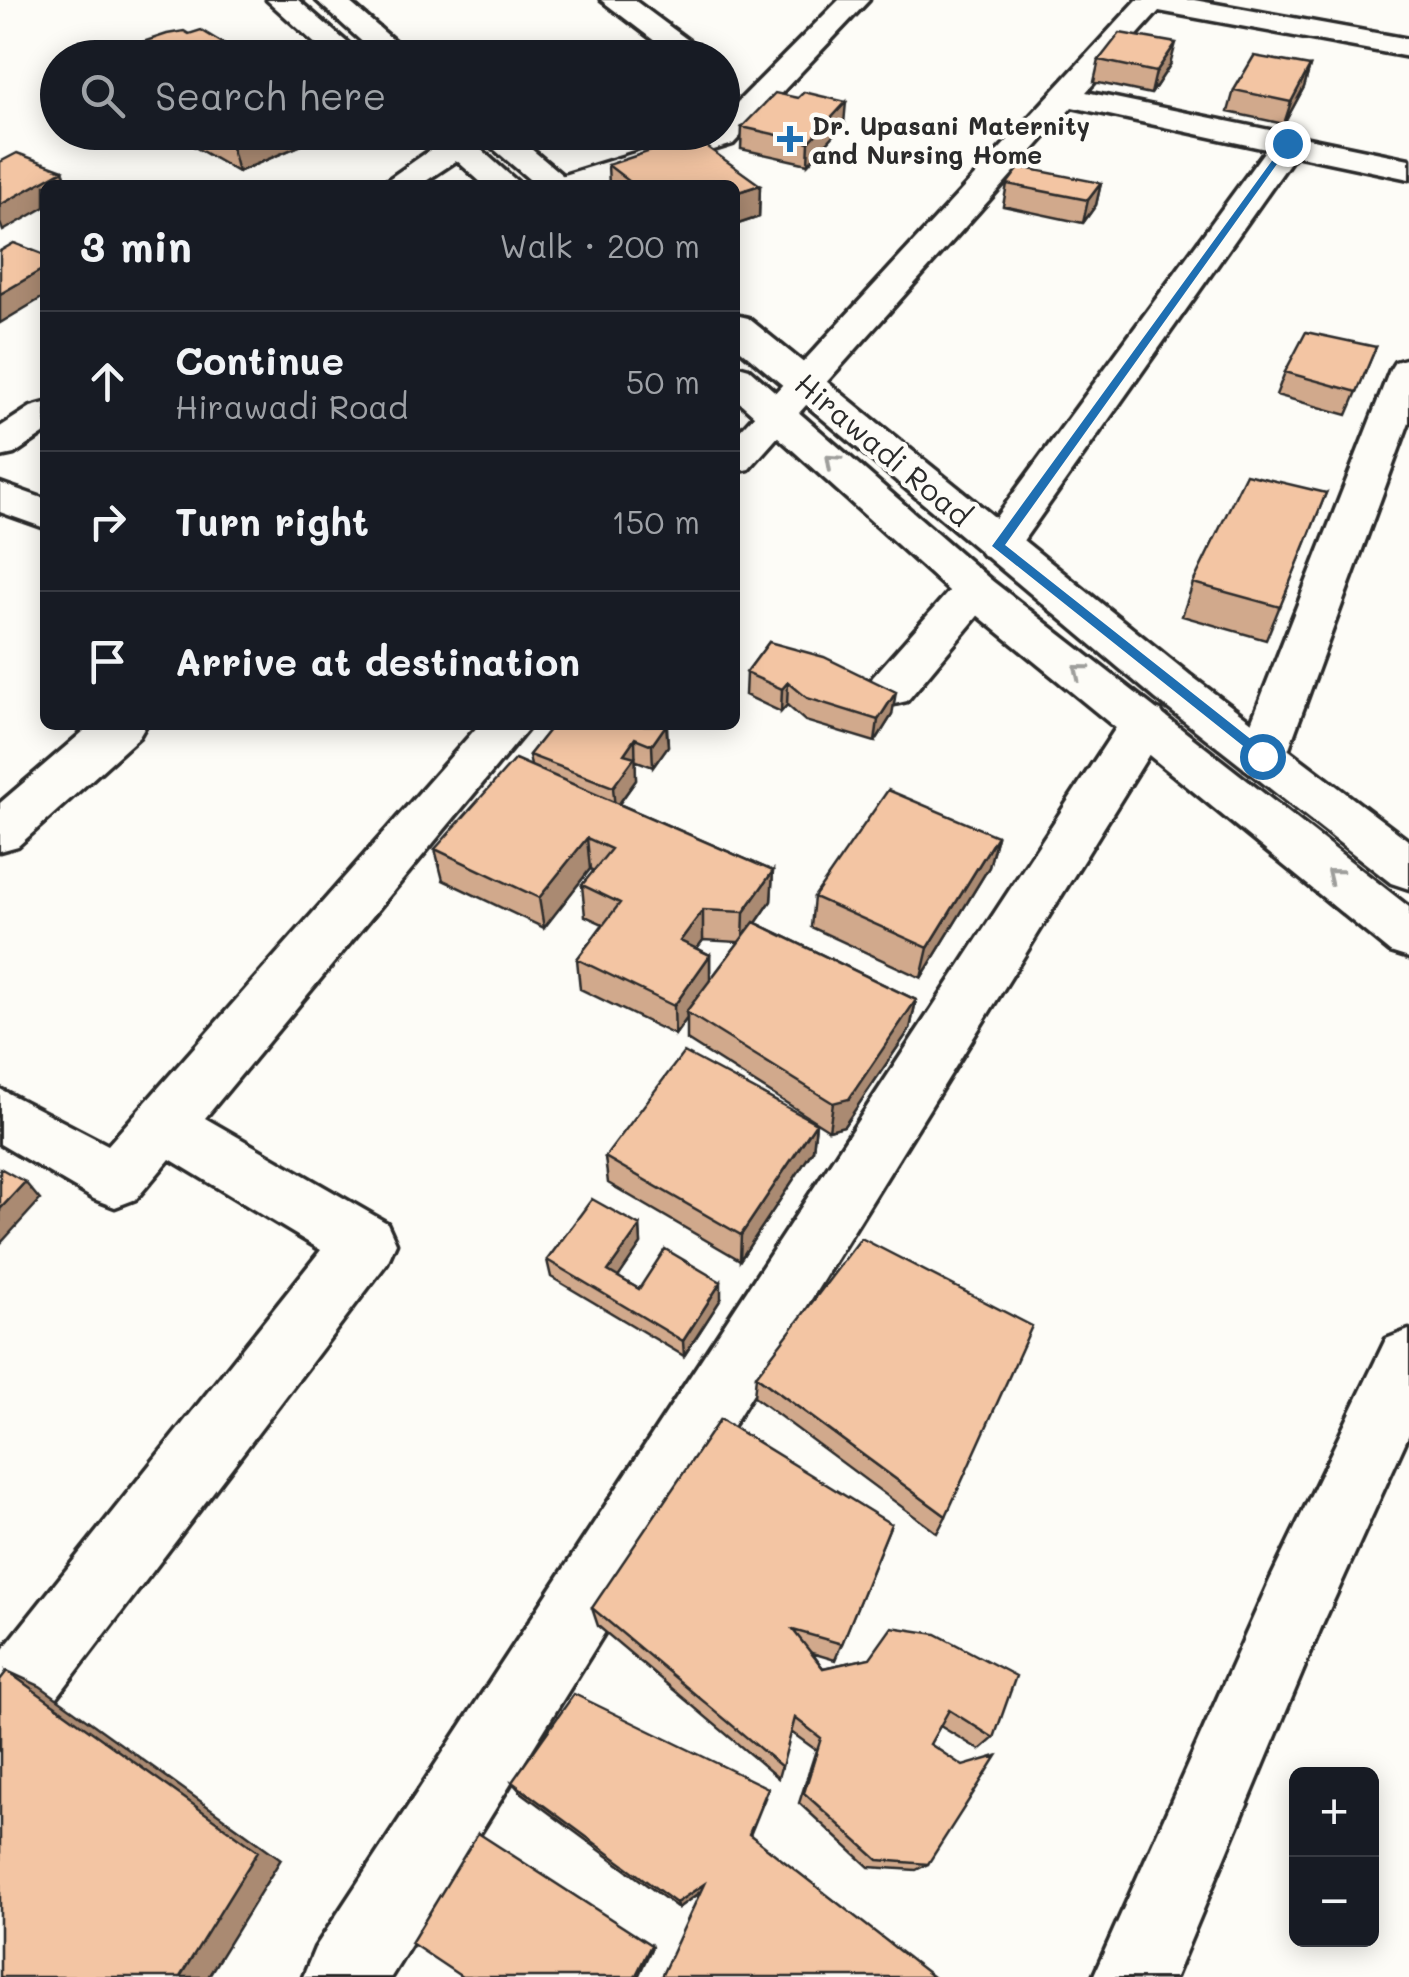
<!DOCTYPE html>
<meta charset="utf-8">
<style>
:root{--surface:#171b24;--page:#20242c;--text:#f1f3f6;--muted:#9ea1a6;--line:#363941}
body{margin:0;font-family:Mali,sans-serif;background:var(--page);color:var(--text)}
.controls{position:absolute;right:30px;bottom:30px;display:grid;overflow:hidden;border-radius:15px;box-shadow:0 5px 25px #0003}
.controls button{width:90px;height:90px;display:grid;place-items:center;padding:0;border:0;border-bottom:2px solid var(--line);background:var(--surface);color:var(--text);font:50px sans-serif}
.stop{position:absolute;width:30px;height:30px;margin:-22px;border:8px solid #1f6fb2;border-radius:50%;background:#fff}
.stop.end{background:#1f6fb2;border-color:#fff;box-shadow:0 2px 10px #0008}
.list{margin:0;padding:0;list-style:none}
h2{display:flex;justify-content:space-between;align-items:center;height:130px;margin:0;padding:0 40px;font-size:42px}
h2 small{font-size:32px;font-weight:400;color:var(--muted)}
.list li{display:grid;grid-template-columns:65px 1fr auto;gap:30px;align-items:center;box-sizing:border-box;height:140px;padding:0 40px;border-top:2px solid var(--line)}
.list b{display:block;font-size:38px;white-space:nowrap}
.list p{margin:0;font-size:32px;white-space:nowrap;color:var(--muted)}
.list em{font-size:32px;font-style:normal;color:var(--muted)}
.icon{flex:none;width:55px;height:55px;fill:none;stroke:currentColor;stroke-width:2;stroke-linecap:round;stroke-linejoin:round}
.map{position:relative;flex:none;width:1409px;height:1977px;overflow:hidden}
.search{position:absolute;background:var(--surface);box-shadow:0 5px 25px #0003;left:40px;top:40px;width:700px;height:110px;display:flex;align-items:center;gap:25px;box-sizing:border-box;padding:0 35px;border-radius:55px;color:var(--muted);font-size:38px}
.panel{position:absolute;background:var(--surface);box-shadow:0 5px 25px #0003;left:40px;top:180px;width:700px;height:550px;border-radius:15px}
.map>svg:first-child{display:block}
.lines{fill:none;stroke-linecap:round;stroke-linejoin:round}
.minor-casing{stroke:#2b2b2b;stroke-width:7}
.tertiary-casing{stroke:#2b2b2b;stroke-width:7}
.minor{fill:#fdfcf7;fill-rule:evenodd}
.tertiary{fill:#fdfcf7;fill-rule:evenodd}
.wall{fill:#d1a98c;stroke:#2b2b2b;stroke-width:2.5;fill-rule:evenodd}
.shaded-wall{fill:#aa8a72;stroke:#2b2b2b;stroke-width:2.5}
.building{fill:#f3c5a3;stroke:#2b2b2b;stroke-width:2.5}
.oneway{stroke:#9e9e9b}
.route{fill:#1f6fb2}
.poi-dot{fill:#1f6fb2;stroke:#fdfcf7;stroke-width:4}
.labels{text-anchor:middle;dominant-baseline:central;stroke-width:9;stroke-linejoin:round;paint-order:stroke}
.far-poi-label{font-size:25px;font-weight:bold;fill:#2b2b2b;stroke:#fdfcf7;text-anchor:start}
.street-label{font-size:30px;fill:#2b2b2b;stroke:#fdfcf7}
</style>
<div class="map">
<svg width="1409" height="1977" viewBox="0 0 1409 1977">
<rect width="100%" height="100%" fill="#fdfcf7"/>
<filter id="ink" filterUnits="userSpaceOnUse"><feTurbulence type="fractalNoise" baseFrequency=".01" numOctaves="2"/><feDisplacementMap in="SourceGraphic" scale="20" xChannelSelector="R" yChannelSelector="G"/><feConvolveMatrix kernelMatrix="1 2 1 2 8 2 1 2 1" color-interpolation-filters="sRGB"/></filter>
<g filter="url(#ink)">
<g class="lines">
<defs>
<path id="minor" d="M601,0H634L712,58H677Z
M839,0H869L733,144L601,185H549L554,178L703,132H722V118Z
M1137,0H1194L1409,39V57L1159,11L1086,92L1409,159V179L1295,155L1013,555L998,559L983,555L976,545L983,535L1266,149L1072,107L749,469L735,472V436Z
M457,136L468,139L473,146L468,153L420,185H380L446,139Z
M1409,358V422L1286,756L1279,769L1262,774L1245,769L1238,756L1390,370L1395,362Z
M45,403V433L14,454L0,457V427L31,407Z
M0,483L45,499V528L0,512Z
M975,575L991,580L997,590L991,600L907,701L890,705L873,701L867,689L873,677L959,580Z
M1144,706L1161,711L1168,723L1161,735L391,1977H303L315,1948L1127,711Z
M91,725H146L139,737L18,846L0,851V803Z
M479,725H531L205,1118L387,1223L396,1243L387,1263L26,1738L0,1749V1653L321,1250L170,1159L136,1199L115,1207L94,1199L0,1144V1089L108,1145Z
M1409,1330V1434L1320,1630L1175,1977H1093L1270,1580L1386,1339Z"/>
<path id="tertiary" d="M267,0H298L365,58H331Z
M316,0H347L414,58H380Z
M425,132H461L521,185H484Z
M474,132H511L574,185H536Z
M735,315L748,318L1190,675L1409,841V889L1391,883L1156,699L735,345Z
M735,365L749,369L991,580L1409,907V958L1390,952L959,600L735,398Z"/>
</defs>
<use href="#minor" class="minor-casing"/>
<use href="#tertiary" class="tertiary-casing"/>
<use href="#minor" class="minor"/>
<use href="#tertiary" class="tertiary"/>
</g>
<path class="wall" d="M189,34L240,58H124L122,49Z
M1099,60L1170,65L1151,94L1094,82Z
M1310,66L1304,87L1284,124L1228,112L1234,90Z
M844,124L808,164L741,149L742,127Z
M179,132H324L325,135L238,172L181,139Z
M608,165L760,185L759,217L735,225V185H609Z
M1101,183L1096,205L1083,223L1003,206L1007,184Z
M1376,347L1347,415L1276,395L1285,372Z
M1326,493L1266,640L1182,616L1193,583Z
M769,642L892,715L875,742L805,721L787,705L781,712L745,695L746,673Z
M553,725H667L668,746L653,767L637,761L635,763L636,780L619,804L773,871L771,901L756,923L916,1000L910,1029L844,1126L829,1130L687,1040V1018L675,1035L580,989L577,959L603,924L585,916L582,885L594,871L590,869L544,928L443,880L435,849L531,766L529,755ZM703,940L739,942L710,980V955L697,948Z
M997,836L989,867L921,978L811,927L814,897Z
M816,1123L813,1150L740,1260L608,1183L605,1157Z
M640,1226L641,1244L618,1277L639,1289L721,1299L684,1356L551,1277L547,1260Z
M756,1376L946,1516L937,1533L754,1397Z
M891,1524L835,1660L812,1653L823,1668L870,1658L994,1738L980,1750L940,1726L930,1744L928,1864L916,1870L869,1867L799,1803L816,1750L791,1732L778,1778L598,1626L592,1608Z
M512,1782L765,1798L750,1835L700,1892L678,1908L521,1792Z"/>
<path class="shaded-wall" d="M1176,43L1170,65L1151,94L1156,72Z
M1310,66L1304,87L1284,124L1291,102Z
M846,102L844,124L808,164L809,142Z
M249,132H324L325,135L238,172L230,141Z
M63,170L68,185H45V207L3,231L0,223V205Z
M1101,183L1096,205L1083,223L1088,200Z
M760,185L759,217L735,225V193Z
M45,268V296L0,323V294Z
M788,682L787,705L781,712L782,689Z
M896,692L892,715L875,742L878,720Z
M666,725L668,746L653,767L652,745Z
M635,738L636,780L615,809L613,787L624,754Z
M997,836L989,867L921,978L928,948Z
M587,838L590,869L544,928L539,898Z
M773,871L771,901L743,942L744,912Z
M703,910V940L681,970L680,941Z
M710,955V984L686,1012L687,1018L675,1035L674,1006Z
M916,1000L910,1029L844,1126L829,1130L833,1103Z
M816,1123L813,1150L740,1260L741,1235Z
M25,1182L40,1200L0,1244V1209Z
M640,1226L641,1244L611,1288L608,1271Z
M721,1282V1299L684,1356L683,1341Z
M7,1671L40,1686L281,1859L208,1977H180Z
M704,1884V1889L678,1908L676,1903Z
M651,1945L652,1947L638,1977H635Z"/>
<path class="building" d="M201,30L239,53L228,58H135L122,49L167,34L184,31L189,34Z
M1120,33L1176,43L1156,72L1099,60Z
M1254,56L1310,66L1291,102L1234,90Z
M804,92L846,102L809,142L742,127L775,93L798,98Z
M216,132H249L230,141Z
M693,137L760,185L735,193V185H634L608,165Z
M17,153L63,170L0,205V162Z
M1020,167L1101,183L1088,200L1007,184Z
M14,243L45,255V268L0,294V251Z
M1306,332L1376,347L1357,392L1285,372Z
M1246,474L1326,493L1280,607L1193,583Z
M769,642L824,657L896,692L878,720L807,698L788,682L782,689L746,673Z
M553,725H666L652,745L635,738L624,754L635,757L613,787L529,755Z
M515,759L773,871L744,912L703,910L680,941L710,955L674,1006L577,959L620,903L582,885L611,849L587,838L539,898L435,849Z
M888,790L997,836L928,948L814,897Z
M754,922L916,1000L849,1099L833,1103L686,1012Z
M684,1052L816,1123L741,1235L605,1157Z
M0,1168L25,1182L0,1209Z
M592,1199L640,1226L608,1271L639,1289L665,1249L721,1282L683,1341L547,1260Z
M861,1238L1032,1326L946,1516L756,1376Z
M720,1419L891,1524L842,1644L793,1630L823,1668L870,1658L892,1627L936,1634L1016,1676L994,1738L949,1710L930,1744L963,1766L997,1756L928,1864L878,1860L804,1793L821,1738L795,1718L782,1767L592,1608Z
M7,1671L258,1851L180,1977H0V1680Z
M574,1694L768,1788L749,1834L933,1977H661L704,1884L676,1903L512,1782Z
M478,1833L651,1945L635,1977H462L411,1943Z"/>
<defs><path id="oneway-chevron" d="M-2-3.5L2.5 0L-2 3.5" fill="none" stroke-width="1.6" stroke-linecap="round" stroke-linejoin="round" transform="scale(2.5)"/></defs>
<g class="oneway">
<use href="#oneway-chevron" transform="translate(832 461) rotate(-138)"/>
<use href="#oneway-chevron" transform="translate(1080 671) rotate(-141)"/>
<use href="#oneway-chevron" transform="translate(1333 875) rotate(-141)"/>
</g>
</g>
<path class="route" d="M1287,140L1292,143L1005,545L1267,752L1269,756L1262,761L992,546Z"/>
<path class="poi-dot" d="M785 124h10v10h10v10h-10v10h-10v-10h-10v-10h10z"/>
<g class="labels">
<g class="far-poi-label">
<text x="812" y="125">Dr. Upasani Maternity<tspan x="812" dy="29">and Nursing Home</tspan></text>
</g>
<g class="street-label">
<text transform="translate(884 449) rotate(40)">Hirawadi Road</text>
</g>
</g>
</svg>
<div class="controls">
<button>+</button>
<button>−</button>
</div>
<div class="stop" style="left:1262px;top:756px"></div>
<div class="stop end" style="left:1287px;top:143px"></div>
<div class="search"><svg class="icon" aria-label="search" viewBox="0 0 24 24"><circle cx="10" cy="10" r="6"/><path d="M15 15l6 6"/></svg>Search here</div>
<section class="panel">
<h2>3 min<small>Walk · 200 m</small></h2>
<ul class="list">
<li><svg class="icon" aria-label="ahead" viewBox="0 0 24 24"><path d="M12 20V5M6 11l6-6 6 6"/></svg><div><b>Continue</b><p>Hirawadi Road</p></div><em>50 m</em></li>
<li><svg class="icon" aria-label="right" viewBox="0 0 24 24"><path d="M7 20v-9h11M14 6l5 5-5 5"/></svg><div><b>Turn right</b></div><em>150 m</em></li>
<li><svg class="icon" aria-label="arrive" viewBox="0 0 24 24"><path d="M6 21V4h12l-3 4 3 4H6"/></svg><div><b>Arrive at destination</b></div></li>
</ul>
</section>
</div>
